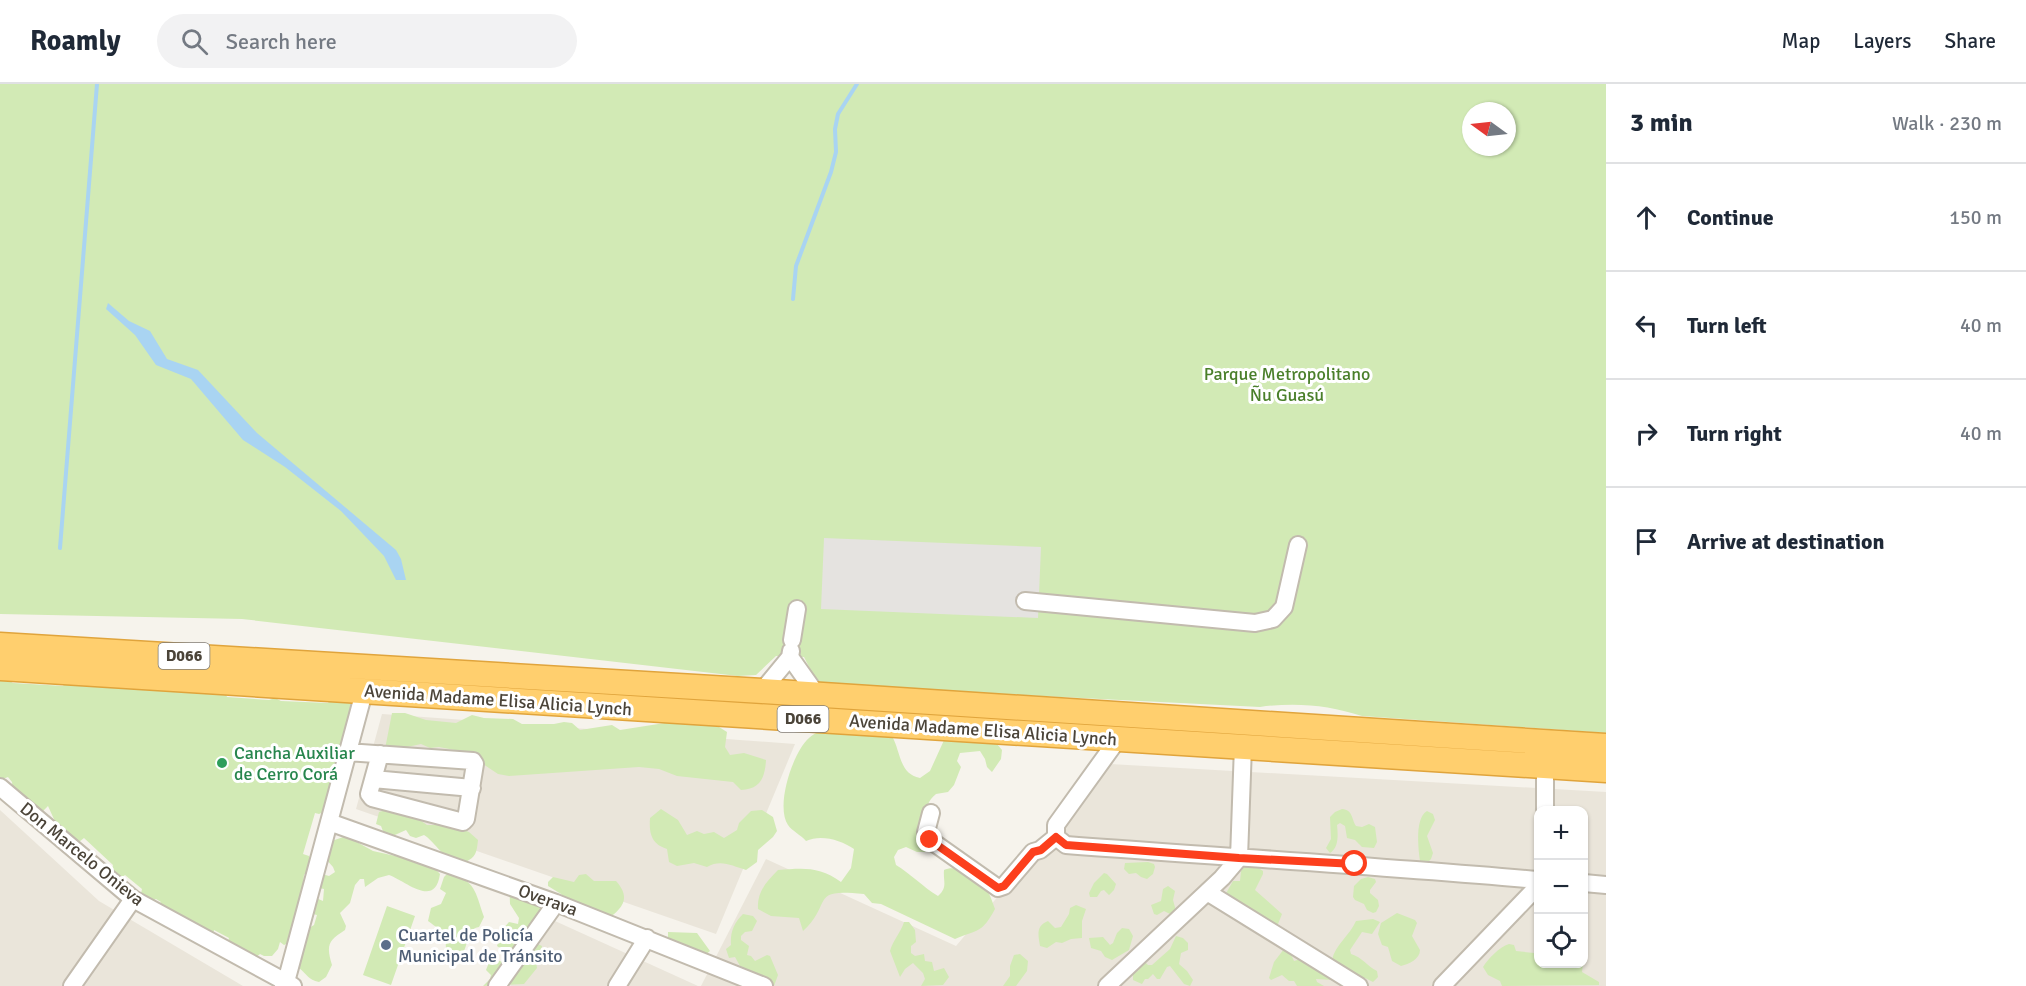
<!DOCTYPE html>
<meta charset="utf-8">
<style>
:root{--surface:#fff;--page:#f2f2f3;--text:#1f2937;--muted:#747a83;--line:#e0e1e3}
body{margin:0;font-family:Signika,sans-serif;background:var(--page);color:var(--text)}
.controls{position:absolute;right:18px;bottom:18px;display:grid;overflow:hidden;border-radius:12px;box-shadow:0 2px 4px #0004}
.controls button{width:54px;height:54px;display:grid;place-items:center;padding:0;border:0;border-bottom:2px solid var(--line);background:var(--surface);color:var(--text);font:30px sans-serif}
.compass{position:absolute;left:1462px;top:18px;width:54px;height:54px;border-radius:50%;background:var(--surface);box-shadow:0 2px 4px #0004;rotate:285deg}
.stop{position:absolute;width:18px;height:18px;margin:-14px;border:4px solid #fc3f1d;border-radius:50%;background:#fff}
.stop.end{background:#fc3f1d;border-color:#fff;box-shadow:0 2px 6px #0008}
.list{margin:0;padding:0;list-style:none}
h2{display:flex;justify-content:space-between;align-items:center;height:78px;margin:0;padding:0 24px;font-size:26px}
h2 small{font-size:20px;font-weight:400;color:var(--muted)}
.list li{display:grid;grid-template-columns:39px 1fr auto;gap:18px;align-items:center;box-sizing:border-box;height:108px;padding:0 24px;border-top:2px solid var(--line)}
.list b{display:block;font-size:22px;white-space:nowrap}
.list em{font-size:20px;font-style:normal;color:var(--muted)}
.icon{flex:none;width:33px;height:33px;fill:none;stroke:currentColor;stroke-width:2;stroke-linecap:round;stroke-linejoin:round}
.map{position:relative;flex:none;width:1606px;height:902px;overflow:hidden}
header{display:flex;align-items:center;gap:36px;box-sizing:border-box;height:84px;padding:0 30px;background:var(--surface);border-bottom:2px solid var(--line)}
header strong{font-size:28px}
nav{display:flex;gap:33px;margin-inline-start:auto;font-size:21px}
.search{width:420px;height:54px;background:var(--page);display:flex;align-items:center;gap:15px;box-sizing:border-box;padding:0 21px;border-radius:33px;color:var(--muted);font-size:22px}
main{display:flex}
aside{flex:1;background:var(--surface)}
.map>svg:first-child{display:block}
.residential{fill:#eae5da;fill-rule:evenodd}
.green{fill:#d2eab5;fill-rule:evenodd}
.parking{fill:#e5e3e0}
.water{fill:#a9d4f2}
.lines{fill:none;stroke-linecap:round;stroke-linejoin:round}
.stream{stroke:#a9d4f2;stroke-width:4}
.minor-casing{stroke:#c2bbae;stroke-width:20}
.highway-casing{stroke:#e0a43c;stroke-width:27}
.minor{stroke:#fff;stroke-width:16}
.highway{stroke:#ffcf6e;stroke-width:24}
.route{stroke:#fc3f1d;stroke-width:8}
.leisure-dot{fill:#2e9e5b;stroke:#fff;stroke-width:2}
.service-dot{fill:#5c6f8a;stroke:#fff;stroke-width:2}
.labels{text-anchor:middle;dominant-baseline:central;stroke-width:6;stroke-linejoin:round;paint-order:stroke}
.shield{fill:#fff;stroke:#817c74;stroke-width:1.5}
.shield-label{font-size:16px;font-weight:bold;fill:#4b4439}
.park-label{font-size:18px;fill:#4a7f2a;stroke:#fff}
.street-label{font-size:18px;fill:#4b4439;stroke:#fff}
.leisure-label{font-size:18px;fill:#27864d;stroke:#fff;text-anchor:start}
.service-label{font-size:18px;fill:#4e5e75;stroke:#fff;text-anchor:start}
</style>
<header>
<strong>Roamly</strong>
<div class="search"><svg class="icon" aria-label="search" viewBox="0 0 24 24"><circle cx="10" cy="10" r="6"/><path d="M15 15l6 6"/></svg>Search here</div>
<nav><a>Map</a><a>Layers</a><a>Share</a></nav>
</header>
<main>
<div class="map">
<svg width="1606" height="902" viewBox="0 0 1606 902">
<rect width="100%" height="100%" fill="#f6f3ec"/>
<path class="residential" d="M382,630L795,660L716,850L356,725Z
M1110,680L1606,708V902H701L766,775L956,862ZM1538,726H1584V880H1538Z
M0,726L99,817L243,902H0Z
M555,837L698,902H510Z"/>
<path class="green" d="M0,0H1606V649L1362,632C1329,621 1295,618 1260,623L824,601L814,593L804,573L776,572L756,591L738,592L242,535L0,530ZM1471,27H1507V63H1471Z
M26,572L342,593V596L225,608L227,613L269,616L275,614L281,617L328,619L332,614L351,617L352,631L341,658L326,727L319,730L315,729L303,770L309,772L311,782L304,791L300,823L294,831V845L290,858L284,861L280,858L278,865L272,872H264L260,870L255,874L240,866L239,862H233L228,858L229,854L214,846L213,851L162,842L155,824L161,818L156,815L149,818L140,814L142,805L125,791L118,796L111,789L113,781L84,754L79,758L58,744L48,722L41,729L13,707L12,698L8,693L0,696V594H4L13,599L64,602Z
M392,629H405L426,636L456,639L472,631L484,634L513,635L522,640H554L564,638L572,639L580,646L612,641L620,646L703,633L727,648L725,663L730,671L744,669L766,676C765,694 760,705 741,706L733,698L677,692L659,685L639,683L509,692L498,690L465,668L439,663L430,664L421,660L398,665H385Z
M831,644L892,652C901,668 899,690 920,694L930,687L945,654L991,657L997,660L1002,666L1001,675L992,688L987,683L985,675L980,667L960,669L957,677L961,683L954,701L948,708L936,710C919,724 927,742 931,760L925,768H917L906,763L898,766L894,773L896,781C911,790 923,803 938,812C948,803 943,798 944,786C959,779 980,795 988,808C991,813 993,820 995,825C982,849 979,845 955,855L881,820L872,819L864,810C808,804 834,818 803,847L799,834L771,832L758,825C757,808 766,798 778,786C802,784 820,782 841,798L851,784L854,765C841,756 821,750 806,757C801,751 792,747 788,741C775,722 793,668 809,654C815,648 824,646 831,644Z
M390,725L414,732L427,741H450L469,748L478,756C477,764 477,772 469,776C451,788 436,758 424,751L416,754L410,752L406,746L386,755L381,742L376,740L379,728Z
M661,725L678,736L687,751L697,747L704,750L714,748L724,754L737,746L739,739L751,727L762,726L773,733L777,747L773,753L758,766L757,778L746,786C732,782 721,775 707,783L694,779L677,782L669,778L667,765C651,760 649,749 650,734Z
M1342,725C1353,726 1351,734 1356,742L1362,743L1369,740L1375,743L1377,758L1374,764L1362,763L1355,756L1347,754L1345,742L1340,739L1337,741C1338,750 1339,764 1330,769L1326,764L1331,755L1330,733L1335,728Z
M1427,727L1433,730L1435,736L1427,752L1433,769L1431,775L1426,780L1420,777C1418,763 1415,734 1427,727Z
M346,752L373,767L431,780L440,790C435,825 406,797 389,791L378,794L365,803L364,795H360L355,801L350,819L340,829L346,842L345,846C328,857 326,861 332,881L326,893L319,898C308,896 307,890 299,884L304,847L314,841L317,831L313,830L312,815L316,814L323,817L324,805L319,804L322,790L329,792L335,788L333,783L325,774L329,758Z
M1148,778L1154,780L1155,783L1153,790L1147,795L1141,793L1136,789L1129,790L1124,785L1125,779Z
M1246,781L1257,783L1263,787V790L1255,806L1282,830L1278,840L1275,841L1224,813L1233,797H1240L1241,787Z
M448,789C476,797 475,807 484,833L479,843C466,845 469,859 463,869L452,874L446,867C446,847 444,849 428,837L431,824L441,820L446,809L440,805L444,793Z
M1104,789L1107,790L1116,800L1114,806L1109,811L1104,806L1101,807L1097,813H1090L1089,809L1094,799Z
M586,790L594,797H616C632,815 622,825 605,837L565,816L561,810L548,802V798L553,793L574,798L579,791Z
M1368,793L1375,795L1376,798L1370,806V809L1378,816L1379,822L1376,828L1373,829L1367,826L1364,820L1355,816L1353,813L1354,802L1361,795Z
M509,794L519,797L533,819L543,824L536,859L542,862L541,869L536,878L537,884L524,900L483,902L490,895L491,891L486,886L490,876L493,875L503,878L506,875V868L497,862L502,846L509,838L518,840L519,834L510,820Z
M1168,802L1175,807L1173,816L1176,827L1172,831L1164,827L1157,831L1154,830L1151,821L1161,817L1163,805Z
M1076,821L1086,825L1082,837V854L1071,855L1062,859L1056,858L1047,864L1040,862C1038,850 1036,842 1048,837L1055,844L1061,843L1069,830L1070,824Z
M387,822L415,832L391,901L363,891Z
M1397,829L1415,836L1417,839L1412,852L1420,866C1420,875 1409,880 1401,882L1392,877L1388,863L1382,861L1378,850L1381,839Z
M743,830L753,832L757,837L752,847L745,848L741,852V856L749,862L747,871L751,872L755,877L767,871L770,872L778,891L774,902H754L741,890L743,883L740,882L735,873L729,874L726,865L731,861C730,848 734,839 743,830Z
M1373,835L1380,838L1372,850L1362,848L1350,866L1351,870C1362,873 1367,882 1377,887L1378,893L1373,898L1365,894L1363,897L1332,876C1335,861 1350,851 1356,837Z
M904,838H909L915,846L916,858L911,862V869L915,872L924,870L925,877L932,878L934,887L944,884L949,893L943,901L921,902L925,895L923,889L913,879L905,885L900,893L890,867C893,856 901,848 904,838Z
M1122,844L1129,845L1133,852L1129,866L1112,876L1105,873L1101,867L1091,864L1089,854L1103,853L1110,861L1113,859L1117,849Z
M668,848L697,849L710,867L703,873L668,855Z
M1176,852L1183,854L1188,859V866L1181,869L1179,880L1187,887L1193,896L1190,902L1184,900L1170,882L1167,883L1160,895H1157L1153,890L1148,895H1145L1142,900L1133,896V890L1139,886L1137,883L1143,876L1148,881H1152L1170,865Z
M1509,860L1514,861L1516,867L1534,869L1538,880L1552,881L1555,880H1583L1582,888L1599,898V901L1502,902L1500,897L1488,891L1483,883C1488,875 1499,863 1509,860Z
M1284,865L1289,866L1294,877L1301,875L1331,892L1332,896L1316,895L1317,898L1324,902H1297L1294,897H1289L1282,891L1271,896L1269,894L1274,878Z
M1020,870L1028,877L1027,887L1016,902H1003L1010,892V882L1014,871Z"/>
<path class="parking" d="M824,454L1041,463L1038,534L821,525Z"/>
<path class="water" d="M108,219L129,237L150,247L167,275L198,286L257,349L396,466L401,475L406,496H396L384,472L341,427L285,383L243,356L191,295L156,281L135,251L106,225Z"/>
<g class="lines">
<path class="stream" d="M793,215L796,182L831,88L836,68L835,45L838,30L857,0
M60,464L97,0"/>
<defs>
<path id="minor" d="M1025,517L1255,539L1273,535L1284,523L1298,461
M792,556L797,525
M790,573L817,611
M762,607L790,573L791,567
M1118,655L1056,741V753L1066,761C1224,773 1381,782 1538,796
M347,668L473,677L475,680L466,735L463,738L372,714L369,710L380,670
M373,695L472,704
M0,703L133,815L293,902
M1545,726V681
M931,729L926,748L930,756L998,804L1004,802L1033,768L1040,766L1056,753
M329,738L556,819L764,902
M1584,799L1606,801
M1207,808L1359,902
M72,902L133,815
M283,902L286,898L364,608
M497,902L556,819
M617,902L647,854
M1107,902L1222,794L1239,774L1243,662
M1442,902L1538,802"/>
<path id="highway" d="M0,561L762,607L1606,662
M0,584L1606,686"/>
</defs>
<use href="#minor" class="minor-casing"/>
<use href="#highway" class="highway-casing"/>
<use href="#minor" class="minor"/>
<use href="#highway" class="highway"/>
</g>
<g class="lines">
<path class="route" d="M930,756L998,804L1004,802L1033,768L1041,766L1056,753L1066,761L1239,774L1355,780"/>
</g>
<circle class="leisure-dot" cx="222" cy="679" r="6"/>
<circle class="service-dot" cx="386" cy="861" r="6"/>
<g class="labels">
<g class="shield">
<rect x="158.5" y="559" width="51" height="26" rx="4.5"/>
<rect x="777.5" y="622" width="51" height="26" rx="4.5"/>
</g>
<g class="shield-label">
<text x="184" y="572">D066</text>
<text x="803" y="635">D066</text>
</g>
<g class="park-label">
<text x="1287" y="290">Parque Metropolitano<tspan x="1287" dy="21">Ñu Guasú</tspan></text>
</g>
<g class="street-label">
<text transform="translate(498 616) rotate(4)">Avenida Madame Elisa Alicia Lynch</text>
<text transform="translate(983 646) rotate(4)">Avenida Madame Elisa Alicia Lynch</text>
<text transform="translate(82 770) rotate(39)">Don Marcelo Onieva</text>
<text transform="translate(548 816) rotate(20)">Overava</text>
</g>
<g class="leisure-label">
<text x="234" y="669">Cancha Auxiliar<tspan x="234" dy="21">de Cerro Corá</tspan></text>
</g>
<g class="service-label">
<text x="398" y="851">Cuartel de Policía<tspan x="398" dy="21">Municipal de Tránsito</tspan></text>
</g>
</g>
</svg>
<div class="controls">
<button>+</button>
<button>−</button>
<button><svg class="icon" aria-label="locate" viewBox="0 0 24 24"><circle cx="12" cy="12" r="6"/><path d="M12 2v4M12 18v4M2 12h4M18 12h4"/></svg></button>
</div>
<svg class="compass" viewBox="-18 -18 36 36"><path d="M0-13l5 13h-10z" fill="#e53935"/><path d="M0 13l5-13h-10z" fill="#747a83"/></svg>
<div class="stop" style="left:1355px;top:780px"></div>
<div class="stop end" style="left:930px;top:756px"></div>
</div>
<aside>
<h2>3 min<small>Walk · 230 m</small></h2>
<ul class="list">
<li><svg class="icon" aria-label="ahead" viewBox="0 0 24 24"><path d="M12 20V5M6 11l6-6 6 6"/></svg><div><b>Continue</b></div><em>150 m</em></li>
<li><svg class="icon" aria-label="left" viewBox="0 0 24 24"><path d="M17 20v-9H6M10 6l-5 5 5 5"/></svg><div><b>Turn left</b></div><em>40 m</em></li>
<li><svg class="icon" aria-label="right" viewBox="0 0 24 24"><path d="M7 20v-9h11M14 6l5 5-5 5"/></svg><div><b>Turn right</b></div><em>40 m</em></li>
<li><svg class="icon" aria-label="arrive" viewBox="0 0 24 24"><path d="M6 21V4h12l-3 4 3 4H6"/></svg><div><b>Arrive at destination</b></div></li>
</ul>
</aside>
</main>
